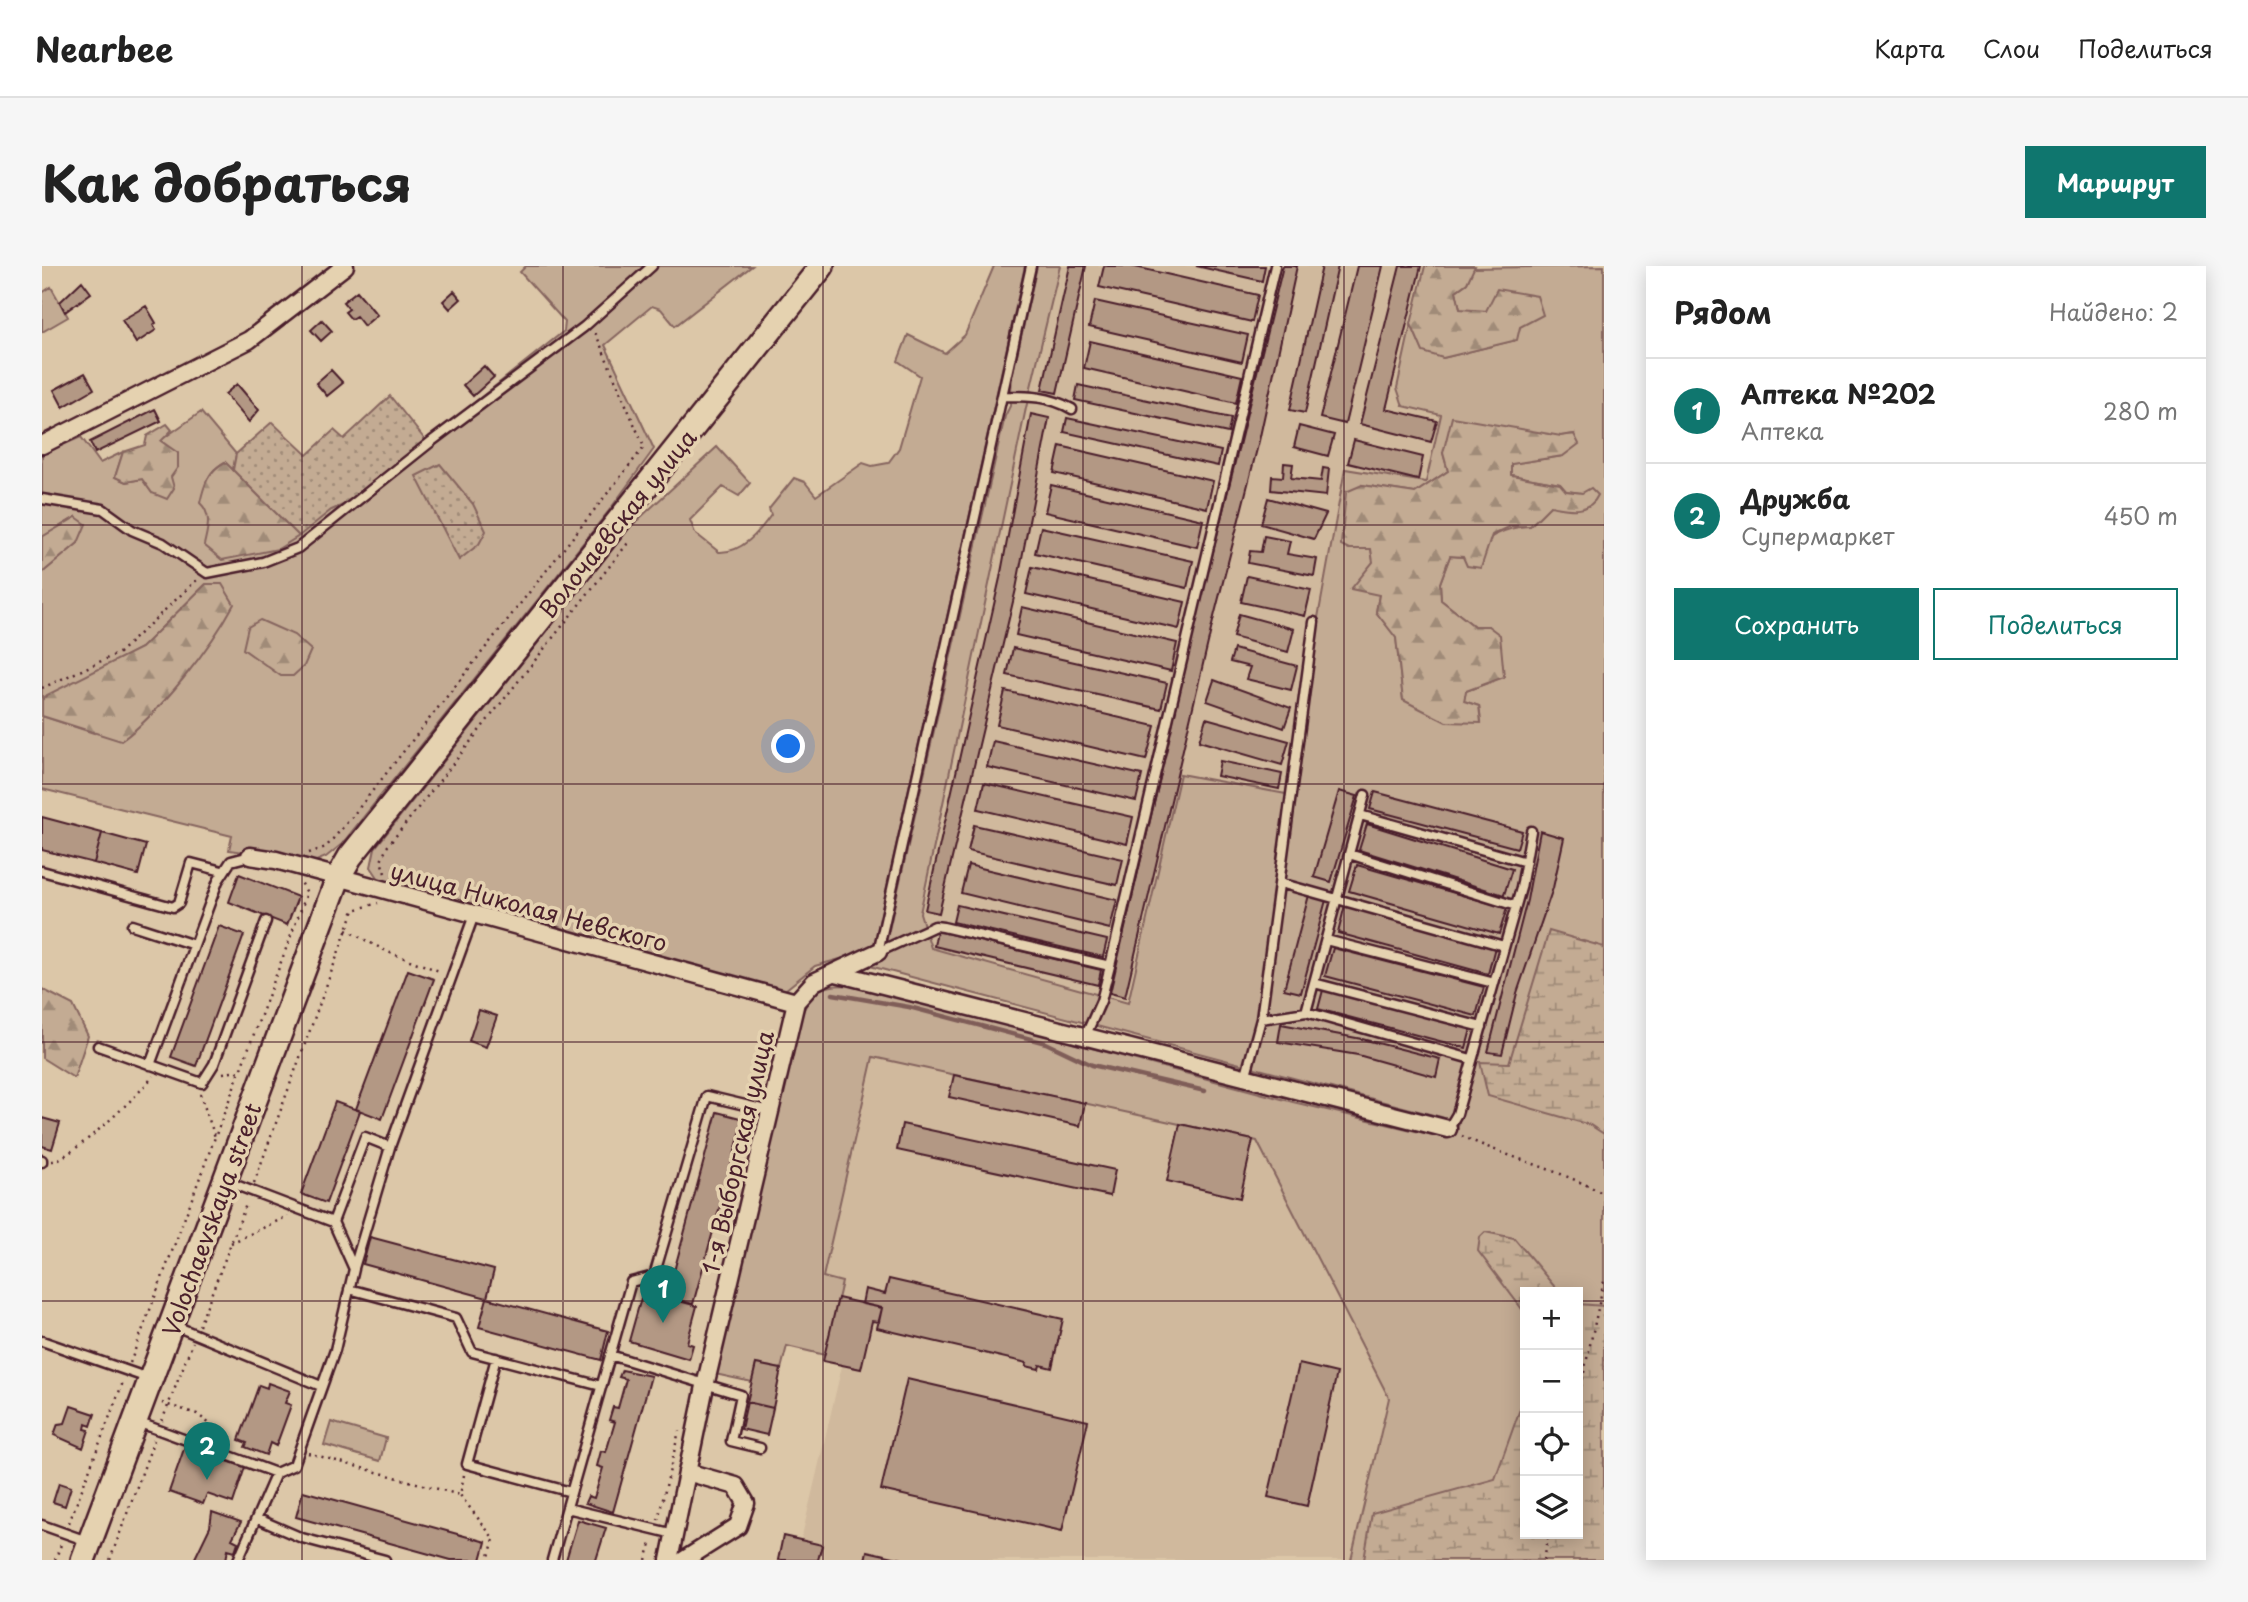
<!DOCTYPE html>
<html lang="ru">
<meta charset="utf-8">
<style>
:root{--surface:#fff;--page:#f6f6f6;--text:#222;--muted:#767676;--line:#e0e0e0;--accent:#0f766e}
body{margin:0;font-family:"Playpen Sans",sans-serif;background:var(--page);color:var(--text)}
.controls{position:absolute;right:21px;bottom:21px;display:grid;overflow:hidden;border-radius:0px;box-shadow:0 4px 18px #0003}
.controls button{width:63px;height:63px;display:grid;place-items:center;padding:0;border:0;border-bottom:2px solid var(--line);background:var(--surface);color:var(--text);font:35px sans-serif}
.you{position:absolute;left:747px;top:481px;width:24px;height:24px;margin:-18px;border:5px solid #fff;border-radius:50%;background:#1a73e8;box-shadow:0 0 0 10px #1a73e833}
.badge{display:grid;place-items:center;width:46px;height:46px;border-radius:50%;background:var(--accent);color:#fff;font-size:23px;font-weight:700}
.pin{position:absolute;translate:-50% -58px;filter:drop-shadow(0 2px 4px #0008)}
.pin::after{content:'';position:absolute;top:37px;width:24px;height:21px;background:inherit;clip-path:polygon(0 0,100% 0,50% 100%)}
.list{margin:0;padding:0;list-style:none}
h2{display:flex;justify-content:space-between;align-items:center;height:91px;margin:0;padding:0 28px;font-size:30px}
h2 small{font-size:23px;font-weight:400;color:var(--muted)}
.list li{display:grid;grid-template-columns:46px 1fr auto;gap:21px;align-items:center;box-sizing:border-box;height:105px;padding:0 28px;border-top:2px solid var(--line)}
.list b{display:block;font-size:26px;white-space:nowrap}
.list p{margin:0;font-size:23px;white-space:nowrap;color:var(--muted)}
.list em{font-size:23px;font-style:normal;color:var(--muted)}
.actions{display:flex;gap:14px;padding:21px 28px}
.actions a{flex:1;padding:16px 0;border:2px solid var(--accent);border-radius:0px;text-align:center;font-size:24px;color:var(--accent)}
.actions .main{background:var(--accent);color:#fff}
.icon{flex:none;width:38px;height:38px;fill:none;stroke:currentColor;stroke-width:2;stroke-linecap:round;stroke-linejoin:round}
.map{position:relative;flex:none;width:1562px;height:1294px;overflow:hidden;border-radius:0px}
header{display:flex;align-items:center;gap:42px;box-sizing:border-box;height:98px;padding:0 35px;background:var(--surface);border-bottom:2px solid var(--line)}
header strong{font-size:33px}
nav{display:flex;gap:38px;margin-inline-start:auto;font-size:24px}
.intro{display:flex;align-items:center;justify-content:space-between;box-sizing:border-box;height:168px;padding:0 42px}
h1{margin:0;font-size:49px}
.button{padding:18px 32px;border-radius:0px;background:var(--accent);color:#fff;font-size:24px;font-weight:700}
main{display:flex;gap:42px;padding:0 42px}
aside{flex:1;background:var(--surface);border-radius:0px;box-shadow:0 4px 18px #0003}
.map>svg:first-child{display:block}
.built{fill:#d0b99d}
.green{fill:#c3ab93;stroke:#86655f;stroke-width:2;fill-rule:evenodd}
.forest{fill:url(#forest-firs);stroke:#86655f;stroke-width:2}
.wetland{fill:url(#wetland-marsh);stroke:#86655f;stroke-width:2}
.garden{fill:url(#garden-dots);stroke:#86655f;stroke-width:2}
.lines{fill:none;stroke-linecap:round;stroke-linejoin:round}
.stream{stroke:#7f5d59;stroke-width:4.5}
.building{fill:#b39884;stroke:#4a1f2b;stroke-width:2}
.lane-casing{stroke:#4a1f2b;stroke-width:13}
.street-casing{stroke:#4a1f2b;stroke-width:21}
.secondary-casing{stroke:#4a1f2b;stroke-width:28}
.path{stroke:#4a1f2b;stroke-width:2.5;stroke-dasharray:2 5;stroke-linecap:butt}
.lane{stroke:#e5d2b0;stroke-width:8}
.street{stroke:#e5d2b0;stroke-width:16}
.secondary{stroke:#e5d2b0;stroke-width:23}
.grid{fill:none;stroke:#4a1f2b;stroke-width:2;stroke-opacity:0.55}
.labels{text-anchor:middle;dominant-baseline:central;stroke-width:7;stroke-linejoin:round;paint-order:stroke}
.street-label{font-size:23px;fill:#4a1f2b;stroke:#e5d2b0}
</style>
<header>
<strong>Nearbee</strong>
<nav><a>Карта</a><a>Слои</a><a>Поделиться</a></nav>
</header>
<div class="intro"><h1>Как добраться</h1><a class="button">Маршрут</a></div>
<main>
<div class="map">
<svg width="1562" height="1294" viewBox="0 0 1562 1294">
<defs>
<pattern id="forest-firs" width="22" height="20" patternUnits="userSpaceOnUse" patternTransform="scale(1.75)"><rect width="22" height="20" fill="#c3ab93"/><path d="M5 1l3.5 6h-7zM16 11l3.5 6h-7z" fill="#a08b78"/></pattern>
<pattern id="wetland-marsh" width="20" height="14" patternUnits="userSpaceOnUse" patternTransform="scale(1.75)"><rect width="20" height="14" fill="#c3ab93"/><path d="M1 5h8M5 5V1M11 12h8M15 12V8" fill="none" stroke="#a08b78"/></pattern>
<pattern id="garden-dots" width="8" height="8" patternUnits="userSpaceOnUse" patternTransform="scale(1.75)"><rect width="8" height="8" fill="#c3ab93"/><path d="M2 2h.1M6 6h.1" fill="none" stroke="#a08b78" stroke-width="1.8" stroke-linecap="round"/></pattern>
</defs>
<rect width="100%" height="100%" fill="#dcc7a8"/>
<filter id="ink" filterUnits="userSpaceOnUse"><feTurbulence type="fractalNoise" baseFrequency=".0143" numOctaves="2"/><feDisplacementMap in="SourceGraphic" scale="14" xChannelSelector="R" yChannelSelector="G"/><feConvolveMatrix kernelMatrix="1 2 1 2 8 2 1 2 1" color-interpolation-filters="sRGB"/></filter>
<g filter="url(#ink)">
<path class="built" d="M1018,0H1383L1355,122L1361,140L1399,148L1384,217L1302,203L1244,528L1138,508L1086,737L888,682L878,647L984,142Z
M831,791L1215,875L1347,1132L1309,1294H736L741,1270L759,1274L800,1100L781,1095L800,1017L781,1011Z"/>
<path class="green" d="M484,0H710L633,60L619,43L610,40L563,79L612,183L566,246L300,578L284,591L272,596L187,584L190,570L0,523V450L52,467L164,318L99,382L0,434V307L36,277L34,251L0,271V188L39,171L58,197L81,186L73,211L84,216L100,213L110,227L136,201L119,174L159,146L194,188L191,204L183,196C159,209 160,231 167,254L236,283L289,244L308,236L522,65L523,56L478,6ZM431,238L417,293L404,266Z
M952,0H983L832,680L820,687L773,700L743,724H735L339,616L329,601L333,582L587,262L675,181L708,217L697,230L681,221L648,254L653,267L677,286C700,287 717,266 729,249L727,243L752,212L763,216L774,230L821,197L830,200L846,197L857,182L878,110L856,95L866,69L903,87L923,69Z
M995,0H1018L984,142L878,647L889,682L1086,737L1138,508L1244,528L1303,203L1384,216L1399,149L1361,140L1355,122L1369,58L1381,85L1401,92L1474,74L1478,61L1445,45L1418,44L1414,25L1425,17L1431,2L1562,0V1294H1309L1347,1132L1215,875L831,791L781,1011L800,1016L783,1089L745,1080L739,1103L714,1098L710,1116L673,1108L756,759C768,722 779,717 818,720L1251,836L1399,871L1414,868L1417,857L1399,851L824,699L842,686L963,150L968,140L970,111ZM1532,168L1521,190L1468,198L1469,209L1518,218L1524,225L1540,227L1508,240L1488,260C1459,261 1443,274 1421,291L1408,290L1398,317L1399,334L1432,360H1446L1461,411L1424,425L1422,435L1437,440L1439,456L1361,434L1354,371L1334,346L1337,329L1329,283L1315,281L1320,219L1373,227L1406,205L1401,187ZM1483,1026H1536V1268H1483Z
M9,21L26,51L0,66V27Z
M289,1156L344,1172L338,1195L282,1179Z"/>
<path class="forest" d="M1383,0H1433L1425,17L1414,25L1418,43L1444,45L1455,23L1495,30L1501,49L1478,61L1475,74L1401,92L1381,86L1369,58Z
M1410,151L1519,170L1532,168L1537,178L1521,190L1469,198V209L1518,218L1524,225L1540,227L1549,222L1556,229C1547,249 1526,243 1508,240L1488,260H1469L1450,269L1439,302L1425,300L1421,291L1408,290L1398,317L1399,334L1432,360H1446L1458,369L1462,411L1424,425L1422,435L1437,440L1439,457L1404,456L1361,434L1354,372L1334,346L1337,329L1309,323L1331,296L1329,283H1307L1299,279L1304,226L1320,219L1373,227L1406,205L1401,187Z
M125,158L130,164L119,175L136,187V201L129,211L132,222L125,233L110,227L100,213L84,216L73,211L81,186L103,179L105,170Z
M183,196L257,270L236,283L180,294L162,279C165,265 171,249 158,237C162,219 166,205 183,196Z
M34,251L44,258L36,277L0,307V271Z
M164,318H180L192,338C169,381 119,446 79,475L0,450V434L5,429L99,382Z
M218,354L252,369L269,384L262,400L251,410H239L201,383L206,361Z
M0,723L31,739L46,770L32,812L0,792Z"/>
<path class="wetland" d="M1507,665L1562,681V868L1548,859L1446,830L1438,796L1467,797Z
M1443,966L1472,972L1517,1026H1483V1047L1436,985L1438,971Z
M1536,1038L1562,1040V1294H1322L1330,1247L1453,1213L1483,1129V1268H1536Z"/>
<path class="garden" d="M348,130L384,175L308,236L289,244L257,270L191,204L194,188L230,156L265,189L292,164L302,173Z
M398,198L431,238L444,265L437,278L417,294L374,210Z"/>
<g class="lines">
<path class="stream" d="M791,728L867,741L1004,777L1050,799L1163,825"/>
</g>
<path class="building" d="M1028,0H1044L1015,127L1000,124Z
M1062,0H1089L1216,29L1210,56L1057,21Z
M1154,0H1223L1220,15Z
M1241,0H1255L1217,175L1172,351L1083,731L1068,727L1156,347Z
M1280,0H1296L1263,147L1248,144Z
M1315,0H1341L1303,158L1278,152Z
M1358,0H1379L1344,143L1395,155L1389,176L1318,158Z
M40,15L49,27L23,46L18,36Z
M315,25L335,49L322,60L314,50L309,53L303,46L307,43L301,36Z
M412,25L419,33L408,43L401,35Z
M1053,35L1206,69L1200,96L1047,61Z
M104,40L114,57L111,59L114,64L94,77L80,54Z
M280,54L290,65L279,75L269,64Z
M1048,75L1200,110L1194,137L1042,102Z
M442,100L452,111L431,130L421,119Z
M289,104L301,117L285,130L274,117Z
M43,107L52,123L21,141L12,124Z
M195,118L217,144L207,156L183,128Z
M1036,119L1189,152L1186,167L1033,134Z
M113,143L119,155L53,187L48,176Z
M989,148L1007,152L974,323L897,647L883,644L958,312Z
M1025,152L1179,185L1176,200L1022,166Z
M1257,160L1292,169L1286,190L1252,181Z
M1312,174L1381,191L1376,214L1306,197Z
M1018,180L1171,215L1165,242L1012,207Z
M1242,197L1251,198L1249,212L1279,215L1281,202L1287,203L1284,230L1229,224L1230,210L1241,211Z
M1009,219L1161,254L1155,281L1003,246Z
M1226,232L1284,248L1272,273L1219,258Z
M999,261L1151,295L1145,322L993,287Z
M1222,270L1248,275L1245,288L1275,293L1272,310L1206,297L1208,285L1219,286Z
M990,301L1143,336L1137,363L984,328Z
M1205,310L1269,324L1263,350L1199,336Z
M980,341L1135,377L1129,405L974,369Z
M1197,348L1252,363L1246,386L1191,371Z
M971,382L1125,417L1119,443L965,409Z
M1192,383L1255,400L1249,424L1204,413L1208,401L1188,396Z
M1172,414L1249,442L1242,462L1165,435Z
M963,425L1113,460L1104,494L955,459Z
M1164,452L1247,475L1240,499L1157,475Z
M951,475L1100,509L1094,535L945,501Z
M1178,495L1240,508L1237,523L1175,510Z
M942,517L1091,551L1085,578L936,543Z
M1297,525L1315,530L1289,616L1272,611Z
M1333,526L1480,565L1475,582L1328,543Z
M0,551L60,567L52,597L0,584Z
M1325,558L1470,603L1462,629L1317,584Z
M932,559L1081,593L1075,619L926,585Z
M1498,565L1522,572L1511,622L1475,727L1460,788L1446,786L1485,634Z
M60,567L104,579L96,609L52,597Z
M926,599L1075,634L1068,663L919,627Z
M1315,599L1465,642L1457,668L1307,625Z
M197,608L256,631L245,659L187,636Z
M1267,629L1284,634L1259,727L1242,723Z
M915,639L1065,674L1061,691L911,656Z
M1303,639L1453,681L1446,708L1296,667Z
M177,660L202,669L154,800L129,791Z
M895,665L1059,704L1056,719L892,680Z
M1291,682L1442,721L1434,750L1283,710Z
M366,704L392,713L340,853L314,843Z
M1281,724L1429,763L1424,782L1276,743Z
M437,744L455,750L444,781L427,775Z
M1239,758L1320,773L1398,793L1394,811L1316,789L1236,776Z
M912,809L1043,837L1038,860L907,831Z
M293,836L318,845L284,937L259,928Z
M675,846L702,853L651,1038L625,1031Z
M0,852L18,857L10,883L0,880Z
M860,858L1073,904L1068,930L855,884Z
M1138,858L1211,874L1198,932L1125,915Z
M328,971L452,1004L445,1032L321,998Z
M847,1013L1021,1053L1010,1102L998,1099L997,1103L984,1100L985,1097L835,1062L840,1042L820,1038L823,1023L843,1028Z
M601,1025L655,1040L645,1077L651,1079L647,1093L587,1075Z
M445,1032L566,1065L559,1094L437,1061Z
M796,1032L840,1042L837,1056L830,1055L819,1103L781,1095Z
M714,1098L739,1103L731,1142L705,1136Z
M1257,1098L1295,1107L1265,1240L1226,1231Z
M580,1104L609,1110L571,1246L543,1237L546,1230L552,1232L561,1202L555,1200L559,1185L564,1186L573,1156L567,1154L571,1141L576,1142L584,1113L577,1111Z
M865,1113L1046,1155L1020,1265L839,1224Z
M226,1117L248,1125L243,1137L249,1139L234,1180L228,1177L224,1189L203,1181L205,1177L197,1174L217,1119L225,1122Z
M705,1136L731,1142L725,1169L699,1163Z
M29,1140L53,1148L49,1160L44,1158L43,1163L47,1164L41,1182L12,1169L16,1158L23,1157Z
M143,1180L203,1201L191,1237L165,1228L161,1238L127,1226Z
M17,1217L29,1221L23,1240L11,1236Z
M261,1225L444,1276L439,1294H409L254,1251Z
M170,1246L199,1256L190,1273L196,1276L193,1285L186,1283L184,1294H152L168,1261Z
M536,1254L564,1262L554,1294H524Z
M741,1270L780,1279L776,1294H736Z
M825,1285L865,1294H823Z"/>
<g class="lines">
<defs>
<path id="lane" d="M962,130C987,130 1007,130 1030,143
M0,233L61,243L90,264L121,277L165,307L221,296L256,282L390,175L542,61L610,0
M1318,549L1484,596
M1307,588L1474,640
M0,605L131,641L137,637L149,597L180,605
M1238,617L1462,680
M90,659L152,679
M1284,674L1452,717
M836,686L989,0
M836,686L893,660L901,661L1068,700
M1272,717L1440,761
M1264,746L1323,529
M1219,753L1264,746L1429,793
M1043,771L1059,735L1068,700L1233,0
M56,780L160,817L172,798L224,655
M108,799L176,615L189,595L208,590
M1203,812L1219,753L1272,356
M1406,863L1415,848L1479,622L1489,565
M0,894V896
M186,916L291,956
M312,1002L348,881
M307,1023L414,1052L430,1086L559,1120
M131,1059L279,1120
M0,1075L106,1112
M568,1089L699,1129L689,1175L718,1182
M454,1092L425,1198L529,1226
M95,1156L234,1207
M525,1242L632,1268
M216,1253L260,1272L343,1294
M0,1259L45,1275
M196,1294L234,1207L252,1199L293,1084L312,1003L291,956L323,871L348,881L432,649
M510,1294L589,1016L612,1010L665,830L728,845"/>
<path id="street" d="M0,179L207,74L303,0
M208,590L234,594L754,736
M794,707L1406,863
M627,1294L663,1120L754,736L772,716L836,686
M642,1294L696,1260L704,1237L694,1220L645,1206"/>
<path id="secondary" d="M41,1294L296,612L308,591L780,0"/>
</defs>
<use href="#lane" class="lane-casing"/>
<use href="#street" class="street-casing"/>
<use href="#secondary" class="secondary-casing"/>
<path class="path" d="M0,422L77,387L157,312
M267,587L284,581L309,552L602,181L553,66
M343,607L339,595L345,581L586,277
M304,664L346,686L400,706
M181,807L198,805
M158,828L173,871
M1420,870C1466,892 1517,903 1562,928
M10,895C28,894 99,827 111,810
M212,917L312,644L336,637
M189,977L246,950
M157,1060L205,936
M88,1097L265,627L259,616
M1536,1134L1562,1015
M120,1137L155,1148L178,1166L187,1177
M120,1155L151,1076
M266,1187L418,1229
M422,1209L418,1229L452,1273L446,1294
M616,1254L637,1165
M27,1257L81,1116
M13,1294L20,1276
M68,1294L112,1174
M604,1294L610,1274
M1502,1294L1507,1268"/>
<use href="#lane" class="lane"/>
<use href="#street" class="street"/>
<use href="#secondary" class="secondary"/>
</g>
</g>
<path class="grid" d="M260,0V1294M521,0V1294M781,0V1294M1041,0V1294M1302,0V1294M0,259H1562M0,518H1562M0,776H1562M0,1035H1483M1536,1035H1562"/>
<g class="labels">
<g class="street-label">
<text transform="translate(575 257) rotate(-51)">Волочаевская улица</text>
<text transform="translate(487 640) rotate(15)">улица Николая Невского</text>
<text transform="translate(695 886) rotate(-77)">1-я Выборгская улица</text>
<text transform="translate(169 953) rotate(-70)">Volochaevskaya street</text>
</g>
</g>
</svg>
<div class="controls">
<button>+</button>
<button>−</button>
<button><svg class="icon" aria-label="locate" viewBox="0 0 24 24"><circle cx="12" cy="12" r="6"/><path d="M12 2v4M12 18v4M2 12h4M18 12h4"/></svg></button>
<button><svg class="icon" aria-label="layers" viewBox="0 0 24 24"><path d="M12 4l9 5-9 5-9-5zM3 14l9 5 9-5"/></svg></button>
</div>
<div class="you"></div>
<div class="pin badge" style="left:621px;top:1057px">1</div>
<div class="pin badge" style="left:165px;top:1214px">2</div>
</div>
<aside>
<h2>Рядом<small>Найдено: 2</small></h2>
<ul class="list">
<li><span class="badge">1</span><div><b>Аптека №202</b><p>Аптека</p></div><em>280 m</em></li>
<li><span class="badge">2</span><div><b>Дружба</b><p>Супермаркет</p></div><em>450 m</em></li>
</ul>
<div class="actions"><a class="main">Сохранить</a><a>Поделиться</a></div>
</aside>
</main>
